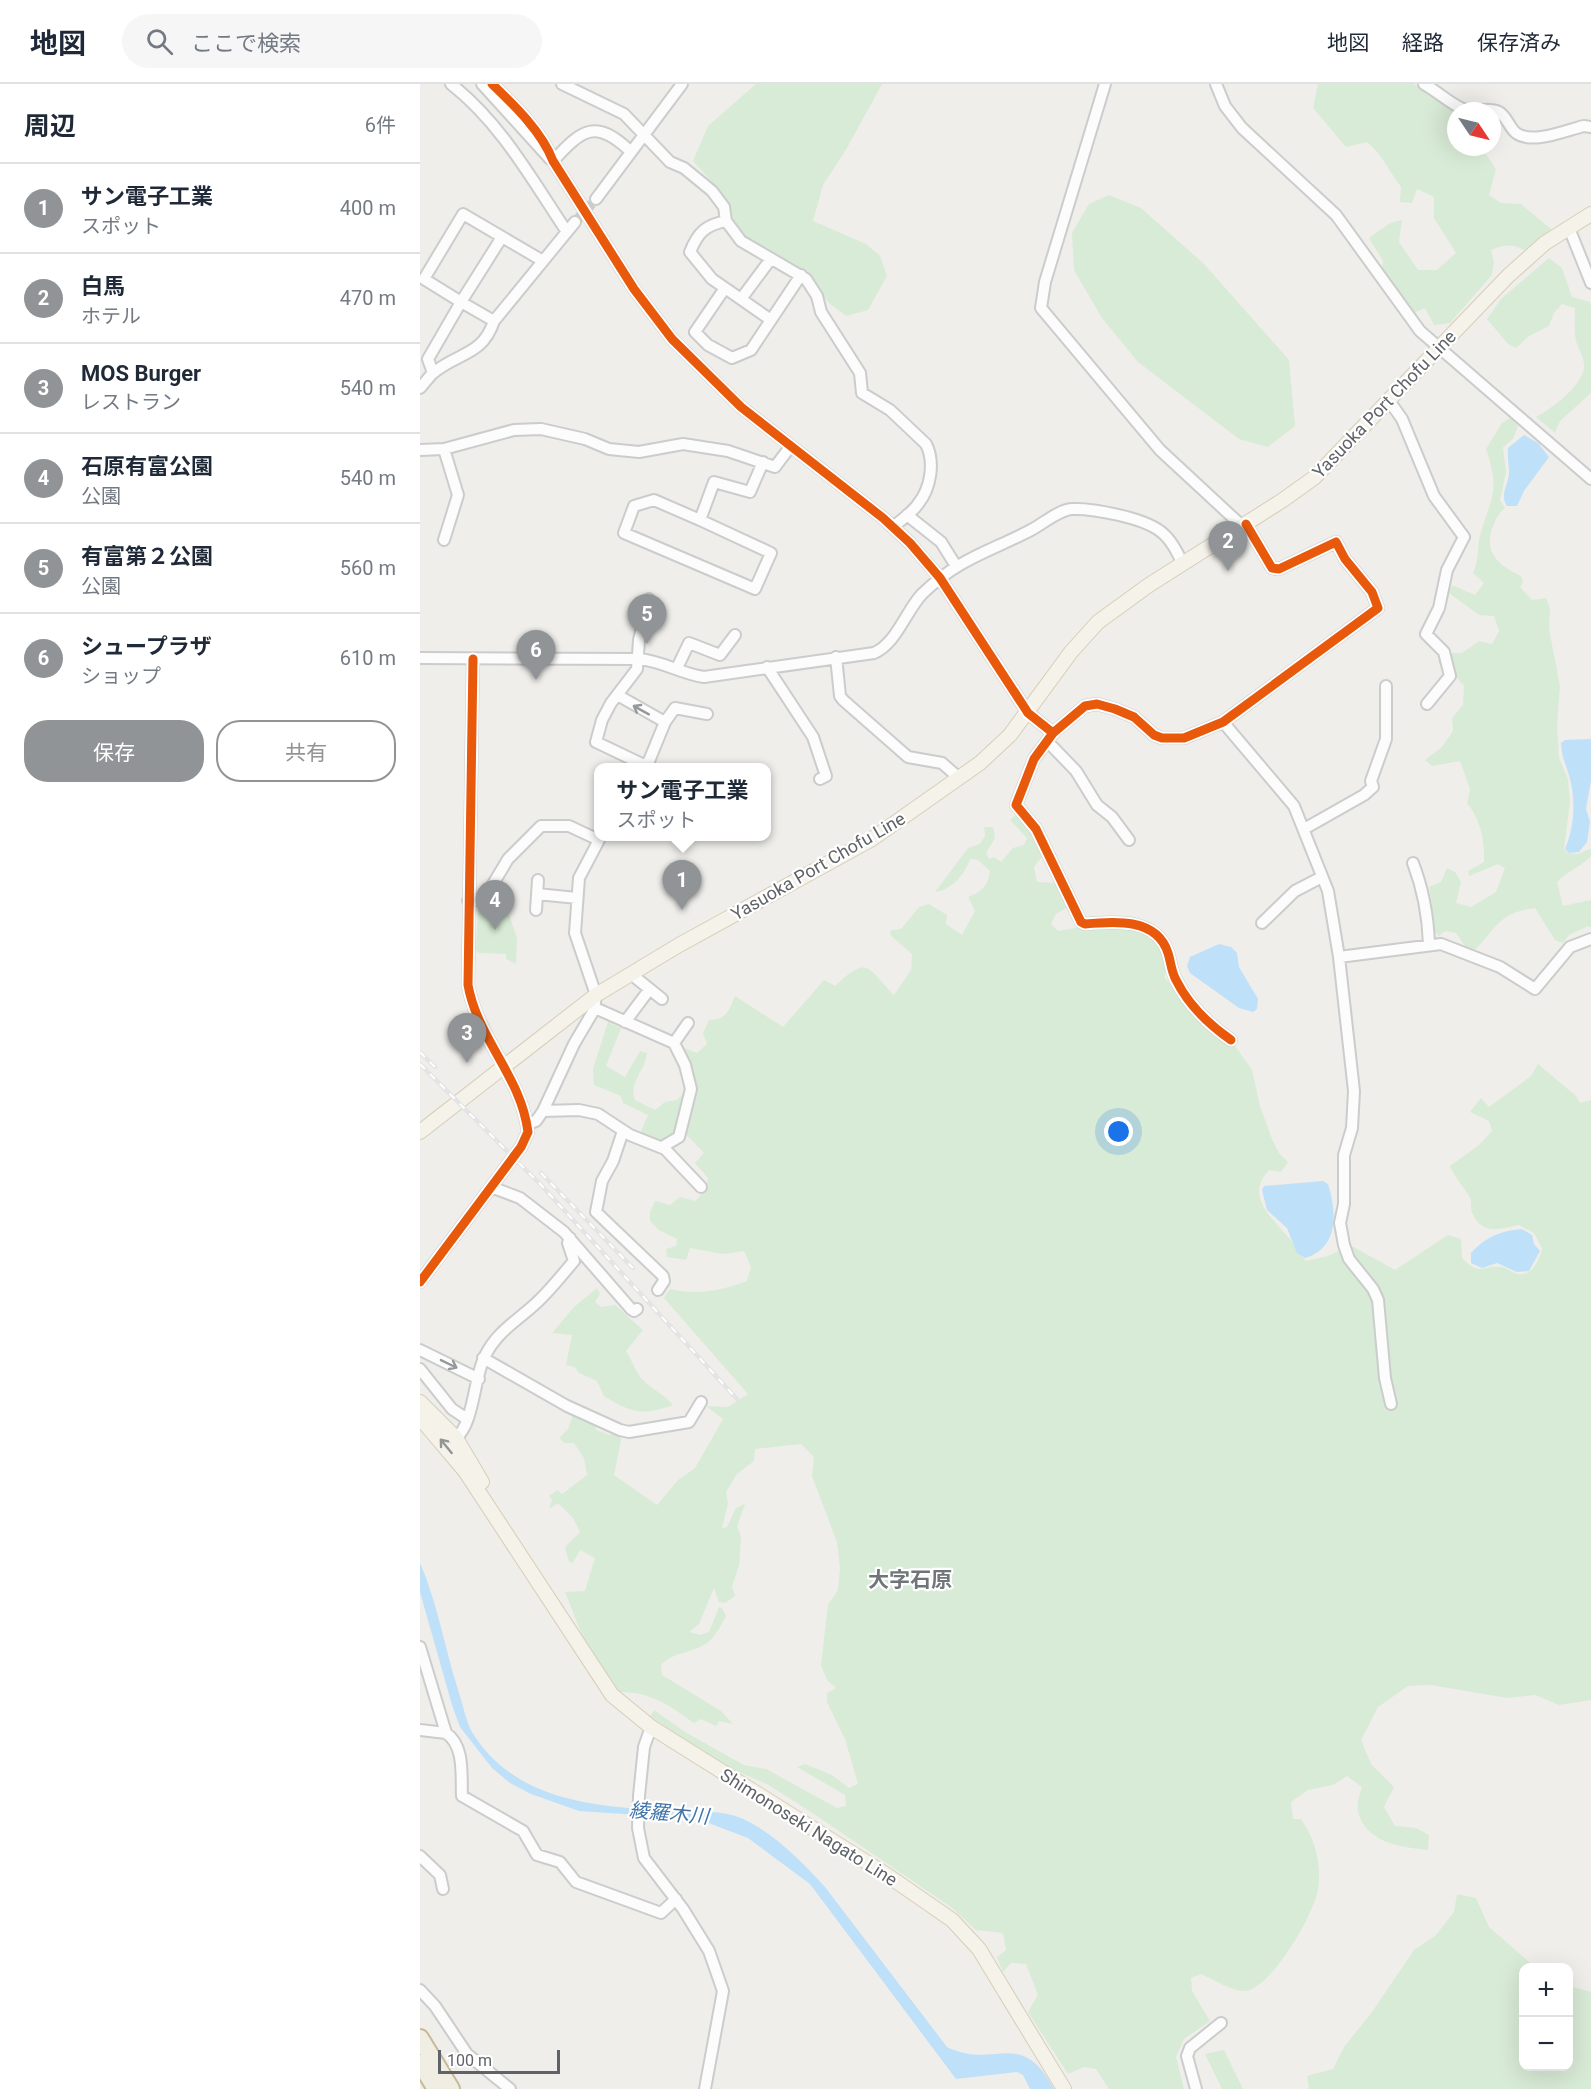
<!DOCTYPE html>
<html lang="ja">
<meta charset="utf-8">
<style>
:root{--surface:#fff;--page:#f6f6f7;--text:#1f2937;--muted:#747a83;--line:#e0e1e3;--accent:#919496}
body{margin:0;font-family:Roboto,"Noto Sans JP",sans-serif;background:var(--page);color:var(--text)}
.controls{position:absolute;right:18px;bottom:18px;display:grid;overflow:hidden;border-radius:12px;box-shadow:0 6px 24px #0002}
.controls button{width:54px;height:54px;display:grid;place-items:center;padding:0;border:0;border-bottom:2px solid var(--line);background:var(--surface);color:var(--text);font:30px sans-serif}
.compass{position:absolute;left:1027px;top:18px;width:54px;height:54px;border-radius:50%;background:var(--surface);box-shadow:0 6px 24px #0002;rotate:125deg}
.scale{position:absolute;left:18px;bottom:15px;width:122px;box-sizing:border-box;padding-left:6px;border:3px solid #5f6368;border-top:0;font-size:16px;line-height:21px;white-space:nowrap;color:#5f6368;-webkit-text-stroke:4px #fff;paint-order:stroke}
.you{position:absolute;left:699px;top:1048px;width:21px;height:21px;margin:-15px;border:4px solid #fff;border-radius:50%;background:#1a73e8;box-shadow:0 0 0 9px #1a73e833}
.badge{display:grid;place-items:center;width:39px;height:39px;border-radius:50%;background:var(--accent);color:#fff;font-size:20px;font-weight:700}
.pin{position:absolute;translate:-50% -50px;filter:drop-shadow(0 2px 3px #0008)}
.pin::after{content:'';position:absolute;top:32px;width:21px;height:18px;background:inherit;clip-path:polygon(0 0,100% 0,50% 100%)}
.popup{position:absolute;left:174px;top:679px;width:177px;height:78px;box-sizing:border-box;display:grid;place-content:center;border-radius:12px;background:var(--surface);filter:drop-shadow(0 2px 4px #0005);font-size:20px;white-space:nowrap;color:var(--muted)}
.popup b{font-size:22px;color:var(--text)}
.popup::after{content:'';position:absolute;left:50%;top:100%;margin-left:-12px;border:12px solid transparent;border-top-color:var(--surface)}
.list{margin:0;padding:0;list-style:none}
h2{display:flex;justify-content:space-between;align-items:center;height:78px;margin:0;padding:0 24px;font-size:26px}
h2 small{font-size:20px;font-weight:400;color:var(--muted)}
.list li{display:grid;grid-template-columns:39px 1fr auto;gap:18px;align-items:center;box-sizing:border-box;height:90px;padding:0 24px;border-top:2px solid var(--line)}
.list b{display:block;font-size:22px;white-space:nowrap}
.list p{margin:0;font-size:20px;white-space:nowrap;color:var(--muted)}
.list em{font-size:20px;font-style:normal;color:var(--muted)}
.actions{display:flex;gap:12px;padding:18px 24px}
.actions a{flex:1;padding:14px 0;border:2px solid var(--accent);border-radius:24px;text-align:center;font-size:21px;color:var(--accent)}
.actions .main{background:var(--accent);color:#fff}
.icon{flex:none;width:33px;height:33px;fill:none;stroke:currentColor;stroke-width:2;stroke-linecap:round;stroke-linejoin:round}
.map{position:relative;flex:none;width:1171px;height:2005px;overflow:hidden}
header{display:flex;align-items:center;gap:36px;box-sizing:border-box;height:84px;padding:0 30px;background:var(--surface);border-bottom:2px solid var(--line)}
header strong{font-size:28px}
nav{display:flex;gap:33px;margin-inline-start:auto;font-size:21px}
.search{width:420px;height:54px;background:var(--page);display:flex;align-items:center;gap:15px;box-sizing:border-box;padding:0 21px;border-radius:33px;color:var(--muted);font-size:22px}
main{display:flex}
aside{flex:1;background:var(--surface)}
.map>svg:first-child{display:block}
.green{fill:#d8ebd6}
.water{fill:#bfe0f9}
.lines{fill:none;stroke-linecap:round;stroke-linejoin:round}
.minor-tunnel{stroke:#cbcbca;stroke-width:10;stroke-dasharray:10 5;stroke-linecap:butt}
.minor-casing{stroke:#cbcccc;stroke-width:14}
.major-casing{stroke:#d7ceb8;stroke-width:16}
.highway-casing{stroke:#c8b996;stroke-width:20}
.minor{stroke:#fdfcfc;stroke-width:10}
.major{stroke:#f4f2e9;stroke-width:14}
.highway{stroke:#f0ede3;stroke-width:16}
.rail-casing{stroke:#e4e4e4;stroke-width:4.5}
.rail{stroke:#fff;stroke-width:2;stroke-dasharray:7;stroke-linecap:butt}
.cycleway-casing{stroke:#fff;stroke-width:13}
.cycleway{stroke:#e8590c;stroke-width:9}
.oneway{stroke:#96999c}
.oneway2{stroke:#939595}
.labels{text-anchor:middle;dominant-baseline:central;stroke-width:4.5;stroke-linejoin:round;paint-order:stroke}
.street-label{font-size:18px;fill:#5f6368;stroke:#fff}
.water-label{font-size:20px;font-style:italic;fill:#4174aa;stroke:#fff}
.quarter-label{font-size:21px;font-weight:bold;fill:#70757a;stroke:#fff}
</style>
<header>
<strong>地図</strong>
<div class="search"><svg class="icon" aria-label="search" viewBox="0 0 24 24"><circle cx="10" cy="10" r="6"/><path d="M15 15l6 6"/></svg>ここで検索</div>
<nav><a>地図</a><a>経路</a><a>保存済み</a></nav>
</header>
<main>
<aside>
<h2>周辺<small>6件</small></h2>
<ul class="list">
<li><span class="badge">1</span><div><b>サン電子工業</b><p>スポット</p></div><em>400 m</em></li>
<li><span class="badge">2</span><div><b>白馬</b><p>ホテル</p></div><em>470 m</em></li>
<li><span class="badge">3</span><div><b>MOS Burger</b><p>レストラン</p></div><em>540 m</em></li>
<li><span class="badge">4</span><div><b>石原有富公園</b><p>公園</p></div><em>540 m</em></li>
<li><span class="badge">5</span><div><b>有富第２公園</b><p>公園</p></div><em>560 m</em></li>
<li><span class="badge">6</span><div><b>シュープラザ</b><p>ショップ</p></div><em>610 m</em></li>
</ul>
<div class="actions"><a class="main">保存</a><a>共有</a></div>
</aside>
<div class="map">
<svg width="1171" height="2005" viewBox="0 0 1171 2005">
<rect width="100%" height="100%" fill="#efeeea"/>
<path class="green" d="M336,0H462L427,64L403,101L393,137L446,160L460,172L467,192L448,226L426,232L409,219L386,192L328,158L313,139L312,128L293,99L273,77L288,42Z
M898,0H993L1025,15L1036,27V63H1061L1076,85L1069,111L1081,119L1101,120L1131,145L1105,167C1093,159 1084,161 1071,166L1074,178L1072,191L1030,239L1014,241L1005,224L991,230L962,189L963,177L949,154L970,139L982,136L979,158L998,186H1017L1036,169L1014,134V113L997,105L992,119L980,118L981,103C969,87 962,70 947,58L926,63L893,24Z
M689,111L721,124L784,180L869,276L875,342L848,363L819,355L718,278L682,234L654,186L652,149L669,120Z
M1129,174L1142,184L1152,213L1170,218L1171,222V309L1140,337L1135,349L1116,333C1132,324 1157,306 1163,288C1167,277 1159,267 1156,257C1154,247 1155,234 1155,224L1142,220L1134,229L1129,242L1109,252L1096,264L1088,260L1067,235L1081,215Z
M1090,334L1098,342L1093,355L1083,363L1086,388L1080,416L1085,424C1079,429 1077,433 1074,440C1062,466 1077,481 1101,492L1103,498L1100,503L1112,516L1126,514L1130,524L1129,545L1140,602L1137,641L1139,674L1148,695L1150,718L1144,765L1148,769L1158,770L1169,765L1171,766V772C1161,783 1147,787 1137,798L1143,822L1171,816V844L1168,842L1149,851L1143,859L1135,856L1115,824C1079,829 1078,842 1056,865H1047L1036,849L1025,847L1019,852L1012,844V821L1009,803L1021,798L1027,784L1035,788L1041,798L1036,819L1051,823L1076,808L1085,784L1078,780L1049,792L1048,787L1064,778C1065,757 1060,734 1047,719L1050,705L1040,677L1012,682L1005,676L1022,663L1033,647L1032,634L1043,621L1044,602L1036,593L1027,591L1018,577L1031,569H1042L1059,557L1072,560L1079,547L1074,532L1059,531L1029,509L1032,501L1055,511L1064,499L1053,489C1059,476 1057,465 1060,452C1071,412 1081,409 1066,365L1082,339Z
M597,730L611,743L624,770L614,783L617,798L636,799L648,823L636,830L631,840L638,847C673,841 726,830 744,871C746,877 745,887 745,894L786,943L815,962L832,986L840,1022L852,1055L859,1069L868,1078L861,1088L849,1086C824,1113 852,1133 869,1154C876,1161 879,1170 886,1177L908,1172L930,1161L975,1186L1028,1151L1041,1155L1042,1174C1061,1193 1060,1181 1080,1183C1087,1183 1092,1189 1098,1190C1113,1192 1119,1176 1122,1165L1114,1149L1099,1141C1079,1145 1061,1152 1052,1128C1050,1124 1052,1118 1050,1114C1044,1102 1035,1095 1030,1082L1059,1061L1072,1047L1069,1037L1050,1028L1061,1014L1069,1023L1111,992L1118,980L1156,1012L1160,1019L1171,1016V1616L1139,1621L1115,1611L1087,1614L1011,1601L988,1602L958,1623L941,1656L951,1680L974,1703L964,1723L975,1742L996,1744L1009,1751L1008,1766C981,1763 945,1759 938,1727C936,1720 940,1710 942,1703L927,1692L913,1701L888,1706L871,1718L873,1735H881C895,1755 902,1780 898,1805C895,1829 850,1907 824,1907C812,1907 793,1895 781,1890L771,1894L772,1907L790,1937L764,1955L756,1973L764,2005H689L676,1985L664,1983L648,1990L608,1928L618,1911L606,1880L591,1879L583,1888L577,1873L586,1866L583,1849L556,1846L531,1823L394,1730L347,1700L314,1686L230,1633L234,1626L265,1648L324,1681L346,1685L417,1724L426,1722L425,1711L377,1683L385,1680L412,1691L429,1704L438,1700L425,1655L407,1618V1609L416,1604L407,1596L401,1581L408,1521L418,1506L420,1484L417,1458L392,1392L394,1373L381,1360L335,1365L334,1377L317,1390L306,1408L308,1420L302,1444L307,1443L316,1424L325,1420L317,1442L321,1453L319,1481L312,1503L315,1512L305,1519L299,1518L294,1504L279,1540L269,1548L281,1551L289,1548L299,1523L302,1524L306,1532C301,1541 295,1553 287,1559C271,1570 254,1567 241,1581L242,1591L301,1627L313,1640L299,1637L296,1642L281,1635L274,1639C247,1620 233,1609 200,1608L164,1556L145,1508L165,1507L175,1474L160,1466L153,1479L149,1478L145,1463L160,1448L153,1434L138,1419L129,1425L132,1416L129,1412L137,1406L142,1410L167,1391L164,1374L154,1359H145L139,1354L148,1345L154,1328L175,1338L176,1346L190,1351L197,1348L202,1351L194,1391L237,1421L258,1396L275,1384L303,1335L286,1322L308,1323L328,1310L244,1214L250,1205C278,1211 300,1207 327,1197L331,1183L324,1167L303,1170L270,1164L266,1176L247,1173L246,1165L256,1162L257,1155L239,1146L230,1137V1128L235,1117L250,1121L260,1113L275,1117L285,1107L288,1094L275,1079L284,1069L265,1049L242,1060L219,1052L228,1031L203,1019L201,1012L174,1001L173,985L188,938L201,944L186,982L205,993L220,967L227,969C226,986 208,998 215,1016L235,1026L245,1018L257,1016L269,1003L261,972L264,964L277,969L287,960L283,949L289,936C306,936 309,927 315,912L363,943L404,896L415,902C449,870 447,884 474,911L491,886L492,870L470,851L471,846L481,845L499,823L509,820L527,831L526,840L542,851L555,827L548,813C563,807 567,803 570,787L558,776L550,775C544,791 533,805 515,808L548,764L560,760L565,752L564,743H573L575,754L566,769L569,775L574,773L581,778L593,764L604,761L607,754L590,736Z
M58,824H82L88,828L97,854L96,880L86,875V870L59,869L56,866Z
M177,1204L180,1210L175,1218L181,1223L195,1221L223,1246L206,1267C211,1275 218,1292 223,1296C233,1306 244,1310 253,1321C223,1332 211,1329 184,1312L177,1297L159,1289L155,1283L146,1281L152,1251L132,1249L154,1223Z
M1037,1810L1056,1814L1069,1843L1115,1883L1104,1884V1982H1148L1149,1902L1171,1908V2005H889L887,1992L913,1985L924,1963L952,1928L994,1866L1016,1851L1034,1828Z
M804,1966L823,2005H802L785,1970Z"/>
<path class="water" d="M1104,351L1118,359L1129,373L1104,407L1097,422H1087C1079,410 1089,401 1089,388C1089,380 1087,373 1088,364Z
M1171,655V696L1166,725L1170,738L1167,758L1159,768L1149,769L1145,765C1154,744 1156,718 1150,695C1147,682 1141,673 1141,659L1145,656Z
M799,860L811,863L817,869L819,883L838,915L837,925L833,928L819,924L770,889L767,882L770,873Z
M903,1097L908,1100C917,1128 919,1164 885,1174L877,1169L867,1144L847,1126L842,1106L844,1102Z
M1102,1145L1112,1151L1114,1160L1120,1167L1109,1187L1097,1188L1077,1179L1062,1184L1051,1179V1169C1066,1153 1080,1147 1102,1145Z
M0,1479C18,1520 25,1566 39,1609C43,1621 46,1637 52,1648C97,1721 183,1723 258,1727C278,1728 302,1726 321,1734C353,1748 382,1778 405,1803L527,1963C576,1987 600,1942 634,2005H610L603,1991L597,1988L536,1995L390,1800L328,1754L278,1735L159,1727L111,1710L90,1699L72,1684L40,1643L32,1621L0,1508Z"/>
<g class="lines">
<path class="minor-tunnel" d="M155,138L176,115"/>
<defs>
<path id="minor" d="M31,0C81,39 112,96 147,148
M62,0L130,75
M72,0C94,21 122,48 133,77L214,205L252,255L321,323L463,434L490,459L520,494L608,629L633,649
M142,0L204,30L250,78L264,84L292,107L304,123L306,137L321,157L386,195L397,212L401,228L440,289L442,309L470,326L506,360C515,378 511,404 498,420C492,429 481,436 473,443
M685,0L625,198L621,224L740,366L822,442
M796,0L805,22L822,44L916,131L1000,247L1171,395
M1004,0C1017,7 1029,19 1043,25C1054,30 1066,22 1079,28C1087,33 1089,43 1096,49C1113,61 1146,46 1164,42L1171,43
M133,77C162,45 176,34 211,68
M176,115L262,0
M306,137C286,141 278,148 270,168L292,195L305,204L275,248L288,261L312,274L331,266L381,191
M1149,144L1171,199
M82,153L41,218L4,195L43,130L123,177
M305,204L351,236
M321,215L350,176
M13,289L8,275L41,218L74,237
M0,304C4,300 8,294 12,290C37,268 62,273 74,237L155,138
M970,318L982,335L1014,412L1044,453L1027,486L1019,524L1006,550L1024,568L1030,592L1007,620
M24,365L38,411L24,456
M0,366L24,365L94,346L121,345L165,355L189,365L219,368L263,360L308,367L355,383L370,363
M487,431L521,458L536,482
M280,436L351,469L335,505L204,449L214,422L234,416L280,436L294,398L330,408L343,378
M229,515L219,556L217,585L191,619L182,636L176,658L224,681L229,677L245,638L255,624L287,630
M416,573L420,612L423,616L488,673L522,679L539,694
M0,574L219,575C243,577 261,590 284,593L454,569C476,560 486,527 502,510C539,474 569,468 611,446C623,440 638,426 652,425C673,424 723,434 740,447C751,455 757,468 763,480
M347,583L393,653L406,692L400,695
M257,584L269,559L300,571L315,551
M199,612L245,638
M803,638L874,722L908,807L919,873L934,1007L932,1044L924,1071V1120L920,1139L924,1161L929,1175L953,1205L958,1216L965,1294L971,1320
M627,657L656,687L677,721L692,733L709,756
M884,745L944,711L953,703L951,697L966,655V602
M993,779C1003,805 1008,831 1009,860
M117,810L157,814
M48,817L64,815L88,775L121,742H149L179,756L159,794L155,849L176,911L174,926L154,960L123,1027L116,1037L107,1040
M116,826L118,796
M842,839L875,807L902,793
M919,873L1021,860L1080,883L1115,905L1150,863L1171,855
M211,890L242,915
M175,924L254,959L268,939
M205,938L229,906
M811,956C788,940 769,922 756,896C751,887 751,878 748,869C737,834 695,837 665,840L661,838L616,745L596,721L614,675L633,649L665,622L677,620L695,625L714,633L734,651L742,654H764L803,638L958,524L952,508L925,475L916,458L859,485L852,484L826,440
M123,1027L159,1026L178,1030L210,1051L245,1065L281,1103
M203,1047L193,1077L182,1097L176,1128L243,1192L244,1197L238,1206
M242,1063L259,1053L271,1005L265,981L254,959
M71,1103L100,1114L144,1148L211,1225L214,1227L217,1225
M0,1198L101,1063L108,1048C101,992 58,956 48,901L53,575
M0,1266L59,1295
M63,1274L147,1322L200,1346L209,1348L269,1338L281,1318
M0,1285L32,1325L47,1335
M36,1354C54,1340 54,1292 65,1272C76,1249 95,1238 113,1222C128,1209 141,1192 154,1177L148,1159L150,1154
M0,1563L26,1649L0,1646
M231,1643L224,1663L219,1712L218,1744L224,1774L263,1825L289,1867L303,1907L285,2005
M26,1649C45,1662 41,1691 42,1712L103,1747L117,1771L140,1778L156,1798L241,1829L256,1815
M0,1772L20,1791L23,1805
M0,1906L15,1922L47,1970L90,2005
M776,2005L767,1972L770,1964L801,1939"/>
<path id="major" d="M0,1048L176,911L259,861L452,755L560,679L590,651L651,568L678,538L729,501L863,416L895,393L1088,192L1125,159L1171,130
M0,1318L36,1354L62,1398
M0,1334L45,1387L192,1611L231,1643L467,1791L532,1836L559,1865L644,2005"/>
<path id="highway" d="M0,1954L31,2005
M0,1979L16,2005"/>
</defs>
<use href="#minor" class="minor-casing"/>
<use href="#major" class="major-casing"/>
<use href="#highway" class="highway-casing"/>
<use href="#minor" class="minor"/>
<use href="#major" class="major"/>
<use href="#highway" class="highway"/>
<defs>
<path id="rail" d="M0,968L15,983
M0,980L122,1102L317,1315
M121,1089L213,1184"/>
</defs>
<use href="#rail" class="rail-casing"/>
<use href="#rail" class="rail"/>
<defs>
<path id="cycleway" d="M72,0C94,21 122,48 133,77L214,205L252,255L321,323L463,434L490,459L520,494L608,629L633,649
M811,956C788,940 769,922 756,896C751,887 751,878 748,869C737,834 695,837 665,840L661,838L616,745L596,721L614,675L633,649L665,622L677,620L695,625L714,633L734,651L742,654H764L803,638L958,524L952,508L925,475L916,458L859,485L852,484L826,440
M0,1198L101,1063L108,1048C101,992 58,956 48,901L53,575"/>
</defs>
<use href="#cycleway" class="cycleway-casing"/>
<use href="#cycleway" class="cycleway"/>
</g>
<defs><path id="oneway-shaft" d="M-6 0H5M1.5-3L5.5 0L1.5 3" fill="none" stroke-width="1.6" stroke-linecap="round" stroke-linejoin="round" transform="scale(1.5)"/></defs>
<g class="oneway">
<use href="#oneway-shaft" transform="translate(221 626) rotate(-151)"/>
<use href="#oneway-shaft" transform="translate(29 1280) rotate(26)"/>
</g>
<use class="oneway2" href="#oneway-shaft" transform="translate(26 1362) rotate(-129)"/>
<g class="labels">
<g class="street-label">
<text transform="translate(964 320) rotate(-46)">Yasuoka Port Chofu Line</text>
<text transform="translate(398 782) rotate(-30)">Yasuoka Port Chofu Line</text>
<text transform="translate(389 1743) rotate(32)">Shimonoseki Nagato Line</text>
</g>
<g class="water-label">
<text transform="translate(249 1729) rotate(5)">綾羅木川</text>
</g>
<g class="quarter-label">
<text x="490" y="1496">大字石原</text>
</g>
</g>
</svg>
<div class="controls">
<button>+</button>
<button>−</button>
</div>
<svg class="compass" viewBox="-18 -18 36 36"><path d="M0-13l5 13h-10z" fill="#e53935"/><path d="M0 13l5-13h-10z" fill="#747a83"/></svg>
<div class="scale">100 m</div>
<div class="you"></div>
<div class="pin badge" style="left:262px;top:826px">1</div>
<div class="popup"><b>サン電子工業</b>スポット</div>
<div class="pin badge" style="left:808px;top:487px">2</div>
<div class="pin badge" style="left:47px;top:979px">3</div>
<div class="pin badge" style="left:75px;top:846px">4</div>
<div class="pin badge" style="left:227px;top:560px">5</div>
<div class="pin badge" style="left:116px;top:596px">6</div>
</div>
</main>
